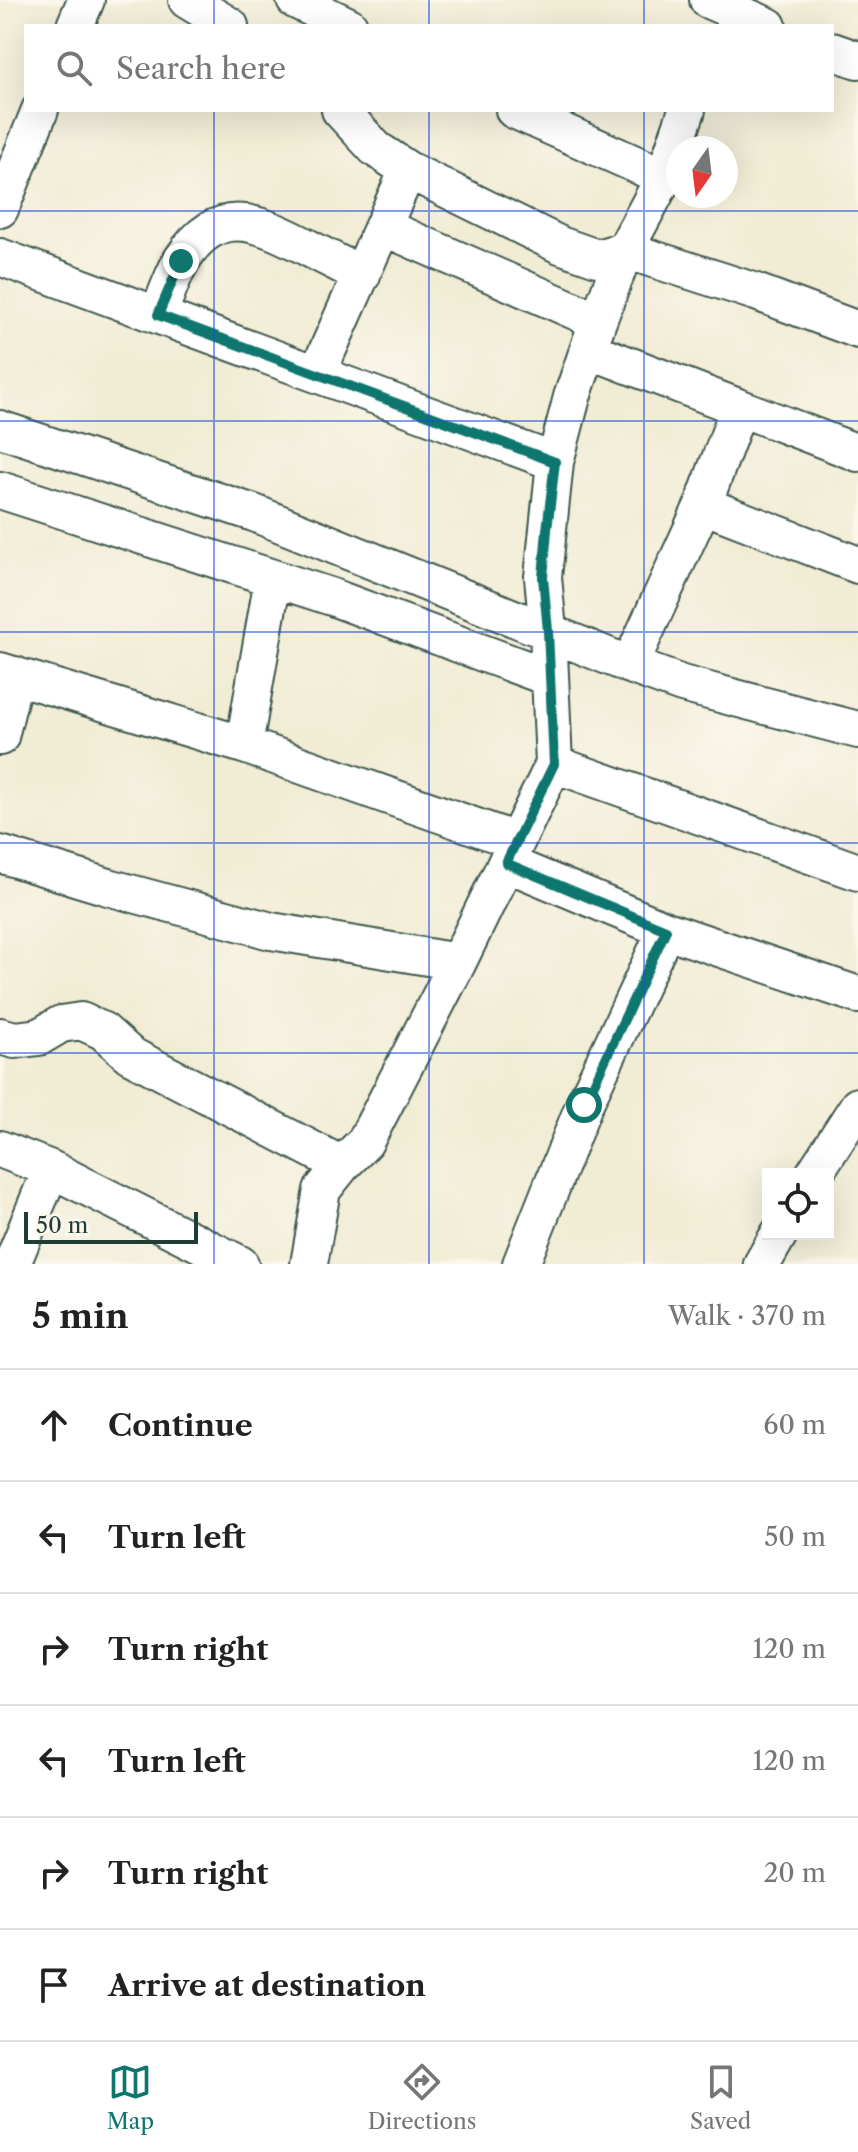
<!DOCTYPE html>
<meta charset="utf-8">
<style>
:root{--surface:#fff;--page:#f6f6f6;--text:#222;--muted:#767676;--line:#e0e0e0;--accent:#0f766e}
body{margin:0;font-family:"Libre Caslon Text",serif;background:var(--page);color:var(--text)}
.controls{position:absolute;right:24px;bottom:24px;display:grid;overflow:hidden;border-radius:0px;box-shadow:0 8px 32px #0002}
.controls button{width:72px;height:72px;display:grid;place-items:center;padding:0;border:0;border-bottom:2px solid var(--line);background:var(--surface);color:var(--text);font:40px sans-serif}
.compass{position:absolute;left:666px;top:136px;width:72px;height:72px;border-radius:50%;background:var(--surface);box-shadow:0 8px 32px #0002;rotate:194deg}
.scale{position:absolute;left:24px;bottom:20px;width:174px;box-sizing:border-box;padding-left:8px;border:4px solid #1f3d34;border-top:0;font-size:22px;line-height:28px;white-space:nowrap;color:#1f3d34;-webkit-text-stroke:6px #fbf7ec;paint-order:stroke}
.stop{position:absolute;width:24px;height:24px;margin:-18px;border:6px solid #0f766e;border-radius:50%;background:#fff}
.stop.end{background:#0f766e;border-color:#fff;box-shadow:0 2px 8px #0008}
.list{margin:0;padding:0;list-style:none}
h2{display:flex;justify-content:space-between;align-items:center;height:104px;margin:0;padding:0 32px;font-size:34px}
h2 small{font-size:26px;font-weight:400;color:var(--muted)}
.list li{display:grid;grid-template-columns:52px 1fr auto;gap:24px;align-items:center;box-sizing:border-box;height:112px;padding:0 32px;border-top:2px solid var(--line)}
.list b{display:block;font-size:30px;white-space:nowrap}
.list em{font-size:26px;font-style:normal;color:var(--muted)}
.icon{flex:none;width:44px;height:44px;fill:none;stroke:currentColor;stroke-width:2;stroke-linecap:round;stroke-linejoin:round}
.map{position:relative;flex:none;width:858px;height:1264px;overflow:hidden}
.search{position:absolute;background:var(--surface);box-shadow:0 8px 32px #0002;left:24px;right:24px;top:24px;height:88px;display:flex;align-items:center;gap:20px;box-sizing:border-box;padding:0 28px;border-radius:0px;color:var(--muted);font-size:30px}
.sheet{height:776px;background:var(--surface)}
nav{display:flex;justify-content:space-around;align-items:center;box-sizing:border-box;height:112px;border-top:2px solid var(--line);background:var(--surface);font-size:22px;color:var(--muted)}
nav a{display:grid;justify-items:center;gap:4px}
nav .on{color:var(--accent)}
.map>svg:first-child{display:block}
.lines{fill:none;stroke-linecap:round;stroke-linejoin:round}
.minor-casing{stroke:#3e574c;stroke-width:40}
.minor{stroke:#fff;stroke-width:36}
.route{stroke:#0f766e;stroke-width:10}
.grid{fill:none;stroke:#1d4ed8;stroke-width:2;stroke-opacity:0.55}
</style>
<div class="map">
<svg width="858" height="1264" viewBox="0 0 858 1264">
<rect width="100%" height="100%" fill="#fbf7ec"/>
<filter id="ink" filterUnits="userSpaceOnUse"><feTurbulence type="fractalNoise" baseFrequency=".0125" numOctaves="2"/><feDisplacementMap in="SourceGraphic" scale="16" xChannelSelector="R" yChannelSelector="G"/><feConvolveMatrix kernelMatrix="1 2 1 2 8 2 1 2 1" color-interpolation-filters="sRGB"/></filter>
<filter id="wash" filterUnits="userSpaceOnUse"><feTurbulence type="fractalNoise" baseFrequency=".006" numOctaves="4" result="noise"/><feDisplacementMap in="SourceGraphic" scale="32" xChannelSelector="R" yChannelSelector="G"/><feGaussianBlur stdDeviation="1.8" result="paint"/><feColorMatrix in="noise" values="0 0 0 0 0 0 0 0 0 0 0 0 0 0 0 0 0 1.4 0 .05"/><feComposite in="paint" operator="in"/></filter>
<g filter="url(#wash)">
<rect width="100%" height="100%" fill="#f1ecd4"/>
</g>
<g filter="url(#ink)">
<g class="lines">
<defs>
<path id="minor" d="M187,0L230,26
M295,0L349,26
M708,0L768,26
M75,26L86,0
M832,51L858,60
M340,110L376,149L408,170L560,245L597,258L625,250L756,292L858,330
M514,110L664,177
M0,209L40,110
M383,227L598,321
M0,257L555,462
M158,315C166,297 172,275 183,258C217,206 254,220 301,244C321,255 342,265 362,275
M589,350L858,453
M317,374L408,170
M0,429L254,513L630,665L682,684L858,730
M0,490L332,597L550,678
M703,505L858,565
M630,665L703,505L739,408
M0,671L244,745L516,841
M0,737L15,675
M244,745L273,578
M554,764L858,872
M0,854L108,887L271,931L458,962
M506,863L666,930L858,995
M0,1036L15,1040L39,1037L61,1024L81,1021L103,1031L130,1055L342,1165
M0,1149L51,1169L240,1264
M814,1174L858,1106
M12,1264L51,1169
M309,1264L322,1190L342,1165L365,1142L458,962L554,764L548,631L543,577L555,462L572,397L598,321L625,250L664,177L687,110
M521,1264L584,1105L666,930
M762,1264L779,1234"/>
</defs>
<use href="#minor" class="minor-casing"/>
<use href="#minor" class="minor"/>
</g>
</g>
<g class="lines" filter="url(#ink)">
<path class="route" d="M181,261L158,315L555,462L547,530L543,577L548,631L554,764L506,863L666,930L584,1105"/>
</g>
<path class="grid" d="M214,0V26M429,0V26M644,0V26M214,110V1264M429,110V1264M644,110V1264M0,211H858M0,421H858M0,632H858M0,843H858M0,1053H858"/>
</svg>
<div class="controls">
<button><svg class="icon" aria-label="locate" viewBox="0 0 24 24"><circle cx="12" cy="12" r="6"/><path d="M12 2v4M12 18v4M2 12h4M18 12h4"/></svg></button>
</div>
<svg class="compass" viewBox="-18 -18 36 36"><path d="M0-13l5 13h-10z" fill="#e53935"/><path d="M0 13l5-13h-10z" fill="#767676"/></svg>
<div class="scale">50 m</div>
<div class="stop" style="left:584px;top:1105px"></div>
<div class="stop end" style="left:181px;top:261px"></div>
<div class="search"><svg class="icon" aria-label="search" viewBox="0 0 24 24"><circle cx="10" cy="10" r="6"/><path d="M15 15l6 6"/></svg>Search here</div>
</div>
<section class="sheet">
<h2>5 min<small>Walk · 370 m</small></h2>
<ul class="list">
<li><svg class="icon" aria-label="ahead" viewBox="0 0 24 24"><path d="M12 20V5M6 11l6-6 6 6"/></svg><div><b>Continue</b></div><em>60 m</em></li>
<li><svg class="icon" aria-label="left" viewBox="0 0 24 24"><path d="M17 20v-9H6M10 6l-5 5 5 5"/></svg><div><b>Turn left</b></div><em>50 m</em></li>
<li><svg class="icon" aria-label="right" viewBox="0 0 24 24"><path d="M7 20v-9h11M14 6l5 5-5 5"/></svg><div><b>Turn right</b></div><em>120 m</em></li>
<li><svg class="icon" aria-label="left" viewBox="0 0 24 24"><path d="M17 20v-9H6M10 6l-5 5 5 5"/></svg><div><b>Turn left</b></div><em>120 m</em></li>
<li><svg class="icon" aria-label="right" viewBox="0 0 24 24"><path d="M7 20v-9h11M14 6l5 5-5 5"/></svg><div><b>Turn right</b></div><em>20 m</em></li>
<li><svg class="icon" aria-label="arrive" viewBox="0 0 24 24"><path d="M6 21V4h12l-3 4 3 4H6"/></svg><div><b>Arrive at destination</b></div></li>
</ul>
</section>
<nav>
<a class="on"><svg class="icon" aria-label="map" viewBox="0 0 24 24"><path d="M3 6l6-2 6 2 6-2v14l-6 2-6-2-6 2zM9 4v14M15 6v14"/></svg>Map</a>
<a><svg class="icon" aria-label="directions" viewBox="0 0 24 24"><path d="M12 3l9 9-9 9-9-9zM9 14v-3h6M13 9l2 2-2 2"/></svg>Directions</a>
<a><svg class="icon" aria-label="saved" viewBox="0 0 24 24"><path d="M7 4h10v16l-5-4-5 4z"/></svg>Saved</a>
</nav>
